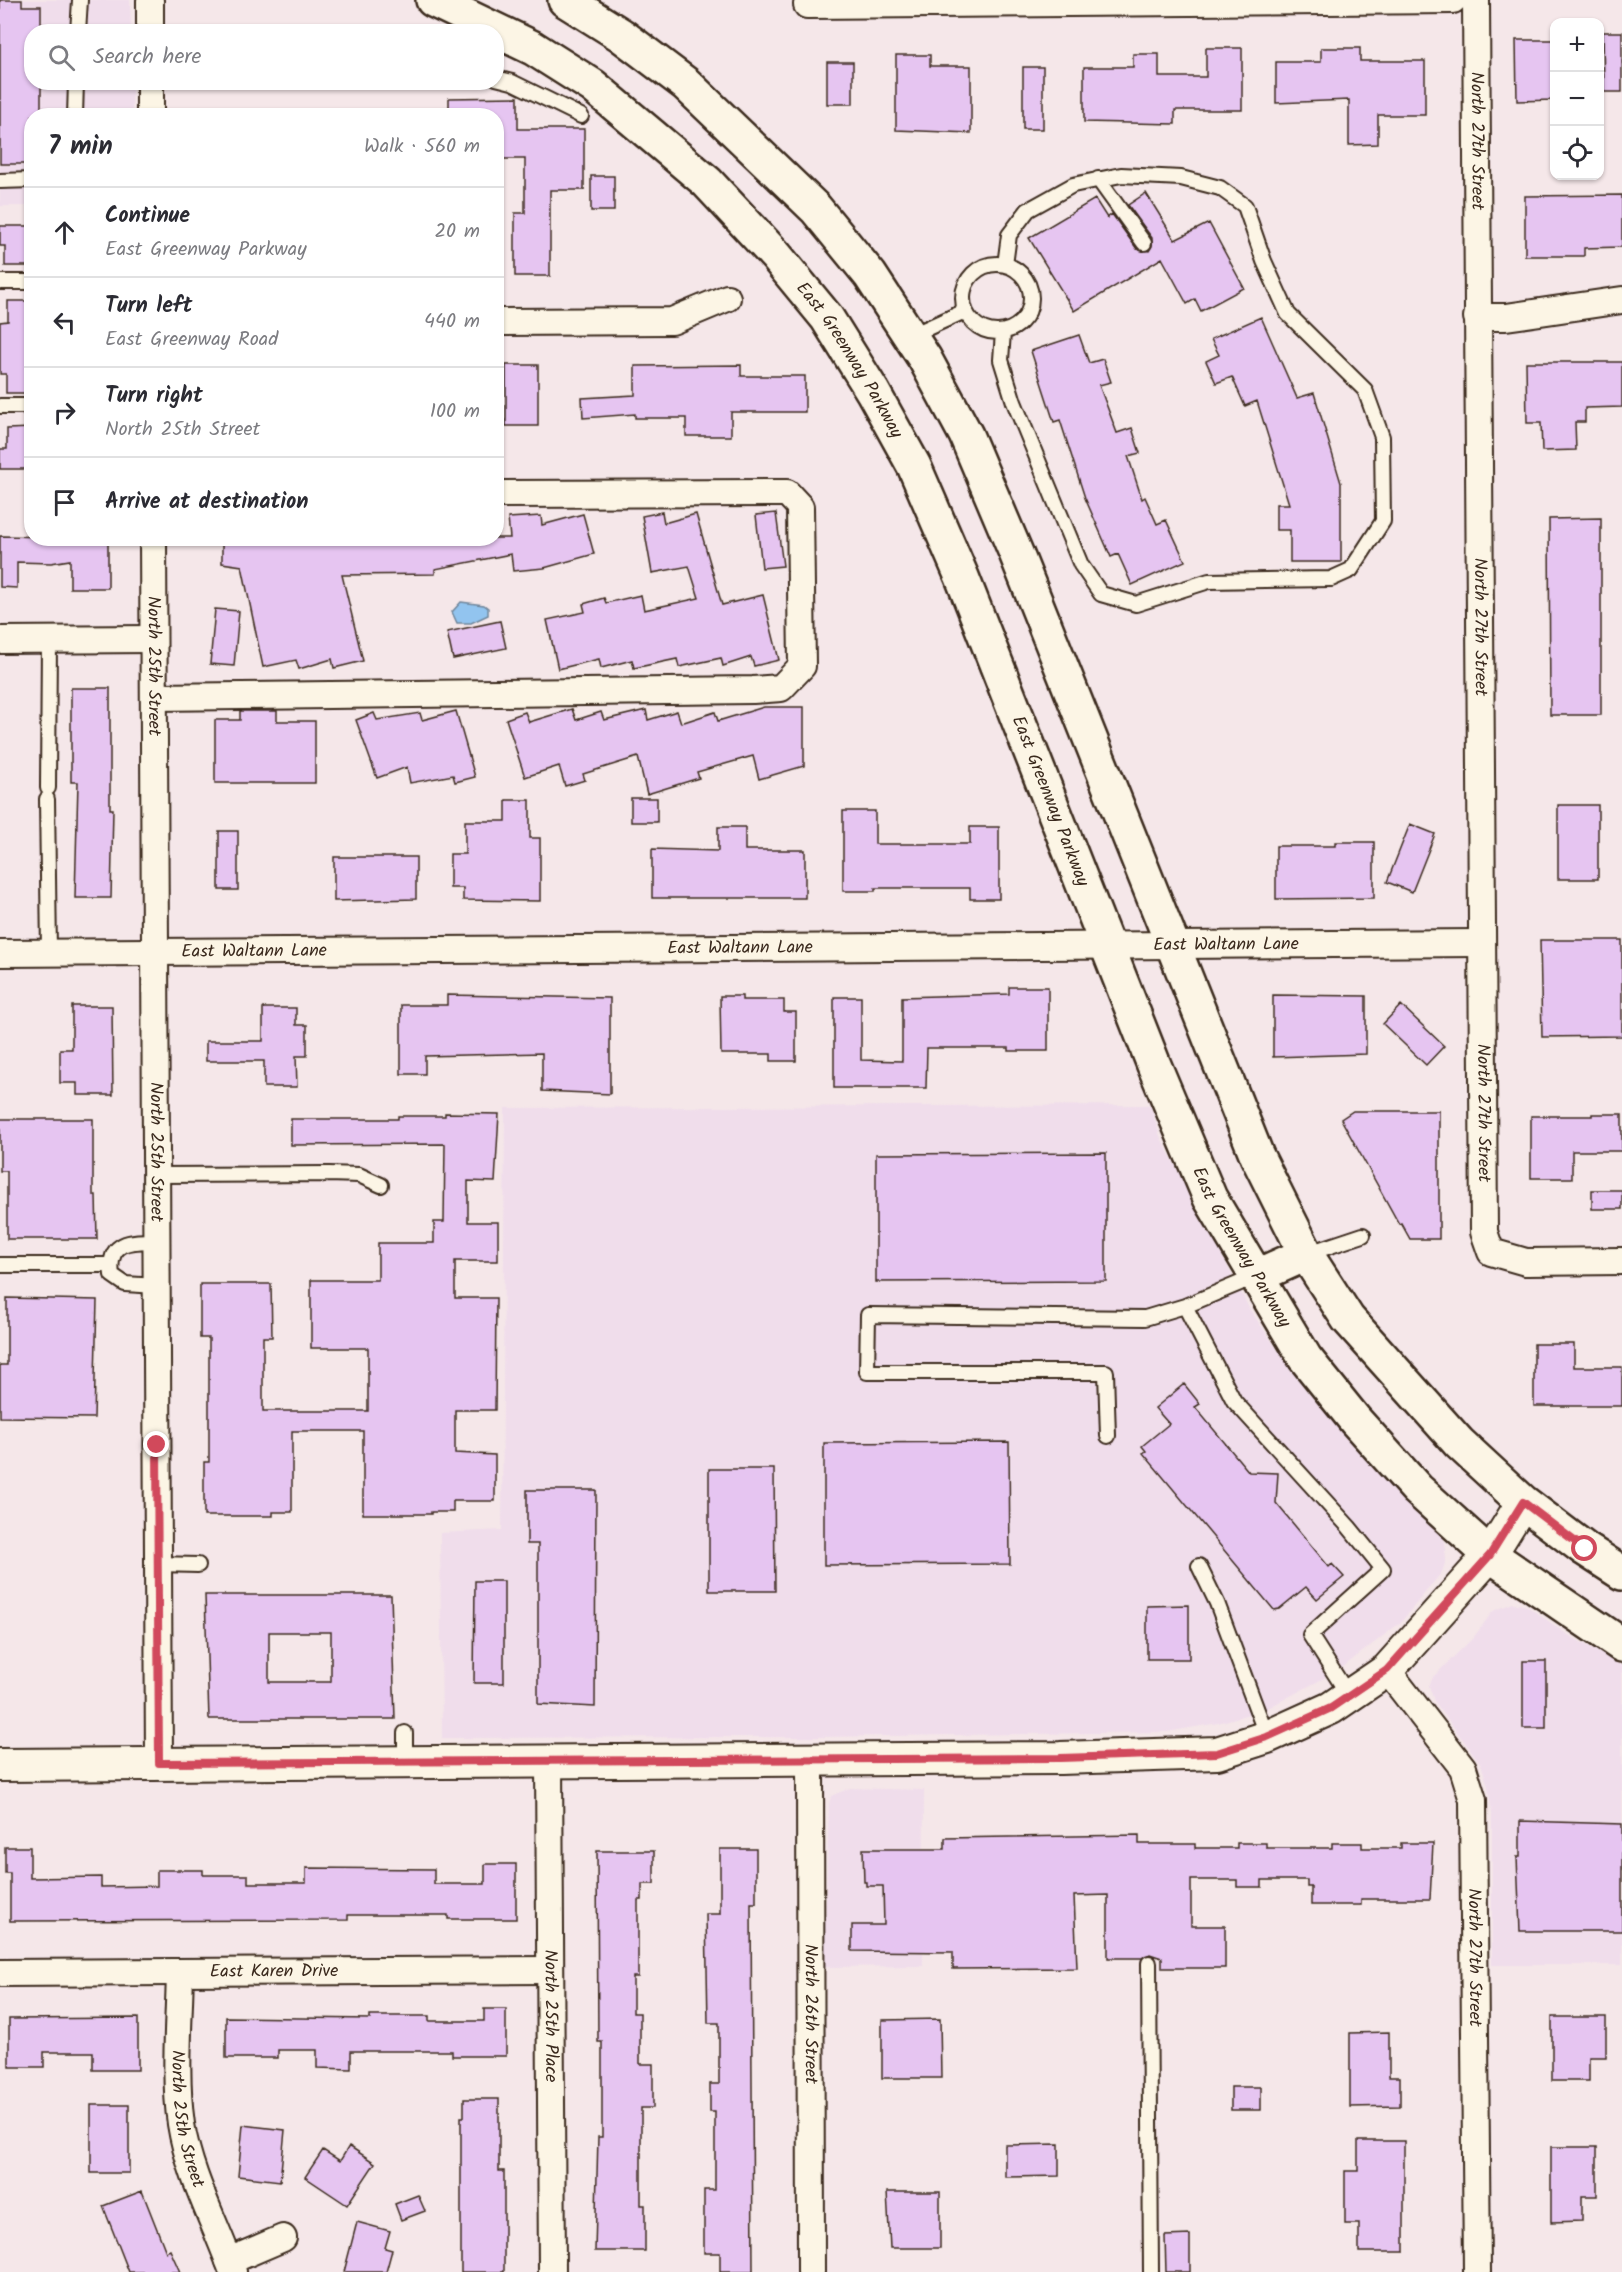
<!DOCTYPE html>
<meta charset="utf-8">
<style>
:root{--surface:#fff;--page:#f2f2f3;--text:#2b2b33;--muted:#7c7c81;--line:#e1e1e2}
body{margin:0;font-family:Kalam,sans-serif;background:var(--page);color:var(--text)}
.controls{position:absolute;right:18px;top:18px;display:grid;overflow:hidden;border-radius:12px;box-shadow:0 2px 4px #0004}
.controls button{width:54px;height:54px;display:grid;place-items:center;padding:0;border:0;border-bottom:2px solid var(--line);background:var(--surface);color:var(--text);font:30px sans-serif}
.stop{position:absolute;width:18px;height:18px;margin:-14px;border:4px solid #d1495b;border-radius:50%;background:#fff}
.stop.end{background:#d1495b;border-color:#fff;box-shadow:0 2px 6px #0008}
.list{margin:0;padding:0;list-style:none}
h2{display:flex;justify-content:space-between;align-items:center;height:78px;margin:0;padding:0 24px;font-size:26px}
h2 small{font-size:20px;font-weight:400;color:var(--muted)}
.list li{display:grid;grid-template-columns:39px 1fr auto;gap:18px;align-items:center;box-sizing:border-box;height:90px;padding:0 24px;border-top:2px solid var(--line)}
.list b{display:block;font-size:22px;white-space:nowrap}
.list p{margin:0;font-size:20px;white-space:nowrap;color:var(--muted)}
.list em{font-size:20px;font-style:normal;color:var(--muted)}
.icon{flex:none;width:33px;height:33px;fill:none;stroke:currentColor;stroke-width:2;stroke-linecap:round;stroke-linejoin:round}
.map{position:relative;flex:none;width:1622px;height:2272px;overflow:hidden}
.search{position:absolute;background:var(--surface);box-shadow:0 2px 4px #0004;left:24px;top:24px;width:480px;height:66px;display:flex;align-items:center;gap:15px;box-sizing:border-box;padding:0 21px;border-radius:24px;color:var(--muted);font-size:22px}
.panel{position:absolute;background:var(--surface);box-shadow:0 2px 4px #0004;left:24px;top:108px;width:480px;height:438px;border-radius:24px}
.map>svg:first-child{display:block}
.built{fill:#f0ddeb}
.water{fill:#92c4ef;stroke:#6f869b;stroke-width:1.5}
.building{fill:#e6c5f1;stroke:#3b2a1e;stroke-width:1.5;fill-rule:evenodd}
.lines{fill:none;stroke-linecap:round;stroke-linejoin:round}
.service-casing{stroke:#3b2a1e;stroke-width:18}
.minor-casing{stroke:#3b2a1e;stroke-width:30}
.tertiary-casing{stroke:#3b2a1e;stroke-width:36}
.secondary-casing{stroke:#3b2a1e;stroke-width:38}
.service{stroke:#fcf5e5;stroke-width:14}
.minor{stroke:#fcf5e5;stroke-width:26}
.tertiary{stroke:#fcf5e5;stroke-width:32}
.secondary{stroke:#fcf5e5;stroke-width:33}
.route{stroke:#d1495b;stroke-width:8}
.labels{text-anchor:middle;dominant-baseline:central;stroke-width:5;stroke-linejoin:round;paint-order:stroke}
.street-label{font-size:18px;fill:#3b2a1e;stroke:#fcf5e5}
</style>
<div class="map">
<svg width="1622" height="2272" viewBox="0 0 1622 2272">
<rect width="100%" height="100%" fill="#f5e7e9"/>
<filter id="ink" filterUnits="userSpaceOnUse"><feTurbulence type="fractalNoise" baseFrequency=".0167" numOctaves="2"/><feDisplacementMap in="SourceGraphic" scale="12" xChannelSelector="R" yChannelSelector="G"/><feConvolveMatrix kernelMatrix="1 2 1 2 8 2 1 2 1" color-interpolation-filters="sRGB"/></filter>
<g filter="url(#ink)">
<path class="built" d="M0,0H130L131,31L32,32V82L132,83V115L32,116L31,206H0Z
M1150,1105L1160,1136L1250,1310L1305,1389L1401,1496L1439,1531L1444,1542L1446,1560L1442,1572L1401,1622L1339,1670L1266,1709L1218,1723L1167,1732L816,1737L442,1738L440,1533L502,1530L505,1108Z
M1513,1603L1527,1606L1565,1633L1622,1666V1965H1492V1814L1488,1786L1481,1764L1434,1701L1429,1686L1433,1677L1473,1638L1493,1611Z
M850,1788L924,1790L923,1966L824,1967L829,1805L831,1796Z"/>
<path class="water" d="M461,602L484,605L488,608V615L471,623H457L452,612Z"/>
<path class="building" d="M0,0H22V6H41V32H32V82H41V116H32V144H28V164H0Z
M1603,32H1622V92H1604Z
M1516,40H1554V100L1517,101Z
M1206,48H1242V110H1175V124L1084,122V67H1133V54H1159V77H1206Z
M1321,48H1360V61H1425V115H1378V144L1349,145V100L1276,103V62H1321Z
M896,55H930V66H971V133L896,130Z
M827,62H853V104H827Z
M1023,67H1043V129H1023Z
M518,97V129H584V190H550V276H515V213H525V159H496V116H449V98Z
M591,176H614V211H591Z
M1146,193L1175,240L1209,223L1244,288L1201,311L1195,299L1187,304L1162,258L1074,311L1029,238L1095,199L1107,218L1112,214L1137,249L1149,251L1152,246V238L1128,205Z
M1622,195V247L1584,248V256H1525V196Z
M0,226H32V266H5V246H0Z
M8,301H32V393H6V374H0V322L8,321Z
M1261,317L1297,398L1314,393L1341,483V562H1290V530H1276V504H1289L1257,401L1245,406L1232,377L1216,383L1206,361L1219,355L1211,339Z
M1079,335L1089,363L1103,359L1111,382L1099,385L1117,433L1132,428L1140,453L1128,456L1142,499L1145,497L1157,524L1166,520L1185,561L1132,585L1118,554L1111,557L1085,498L1060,420L1054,422L1031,351Z
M1526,362H1622V407L1585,408V422H1575L1576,450L1542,451L1541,423H1527Z
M506,365H538V426H506Z
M741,365V376H805V412H731V436H686V418H635V414L583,418L582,398L635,395V366Z
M32,428V469H0V449H7V429Z
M662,512L664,523L696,514L722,605L763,595L779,660L754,666L751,657L723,666L721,658L679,667L677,659L634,668L632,660L601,668L599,659L558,669L547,620L585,612L583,604L604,598L606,603L641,595L644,610L699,598L689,566L652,573L642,516Z
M776,513L783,566L762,568L756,515Z
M583,514L594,554L544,568L513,571L511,554L435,569V574L342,575L363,661L334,668L332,659L299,669L296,660L263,667L242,566L222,563V538H510L508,518L541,516L542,525Z
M1601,518V715H1550L1549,519Z
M0,536L108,538V588H70V560L51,563L17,562V588L0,587Z
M215,609L239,611L234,666L210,664Z
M500,621L506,648L453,659L447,632Z
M71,688H110V809H113L111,898H75L78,782H71Z
M764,707H804V766L759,779L753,756L697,772L699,778L647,794L638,757L583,774L585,780L565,786L559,766L525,777L506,719L525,712L529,722L572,709L576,720L601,712L604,720L646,710L648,720L677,711L681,723L715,712L718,721Z
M240,711H277V721H315V783H215V720H240Z
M456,711L475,777L455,782L453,775L410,783L407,767L377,778L356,720L374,713L377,720L420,713L422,720Z
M631,798H657V822H631Z
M506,800H530V838H540V901L463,900V888H450V854H465V821H506Z
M1558,805H1598V879H1558Z
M843,811H875V844H970V827H999V899H970V888H875V891H843Z
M1410,824L1435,834L1412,892L1387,882Z
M718,827H745V850H805V898H652V849L718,851Z
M219,831H238V890H219Z
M1335,842H1374V898L1276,899V846H1335Z
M334,857H416V899L334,901Z
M1540,940H1622V1036L1542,1037Z
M1009,987H1048V1051H1009V1048H927L926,1088H834V997H861V1060L902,1061V997L1009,994Z
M447,995L610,998V1094L542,1091V1053L425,1056V1074H401V1005H447Z
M1273,995L1366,996V1054L1273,1057Z
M720,996H742V1000H784V1012H796V1061H771V1054H721Z
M1401,1005L1444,1046L1426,1065L1383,1024Z
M72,1006H112L113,1095H77V1083H60V1049H72Z
M263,1008H296V1025H307V1056H296L297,1087H264V1061H206V1041H263Z
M1353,1111H1439V1239H1410L1401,1223L1399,1224L1341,1119Z
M445,1113L499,1114L495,1182L468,1181V1222H498V1261H455V1298H496L495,1410H455V1453L495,1455V1501H453V1512H431V1514H363V1431H292V1512H273V1516H204V1462H209V1338H200V1284H271L272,1337H263V1411H368V1348H311V1280H378V1243H434V1222H444L445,1144L291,1145V1119H398V1116H445Z
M1592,1114H1622V1151H1572V1178H1531V1116H1592Z
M0,1119H93V1195H96L97,1239H7V1171H0Z
M1106,1153V1281L876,1282V1154Z
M1592,1190H1622V1209H1592Z
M7,1298L97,1300L94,1418L0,1417V1365H7Z
M1534,1344H1574V1367H1622V1406H1534Z
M1184,1384L1200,1404L1195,1407L1249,1472L1278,1473L1276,1503L1329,1567L1332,1564L1344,1577L1317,1599L1306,1587L1279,1609L1274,1610L1143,1453L1146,1451L1142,1446L1169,1424L1155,1408Z
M1009,1442L1010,1564L824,1565V1443Z
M709,1469H774L775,1591H709Z
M527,1490H596L595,1707L538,1704V1544H527Z
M475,1581H504V1683H474Z
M205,1595H391L395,1719H209ZM269,1632H331V1682H269Z
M1189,1605V1659H1147V1606Z
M1523,1661H1546V1728H1523Z
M1520,1821L1622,1824V1931H1520L1517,1857H1520Z
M1139,1835V1844H1195V1848H1237V1843H1266V1848H1332V1843H1362V1848H1401V1843H1433L1430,1899H1361V1905H1311V1887H1307V1880H1262V1887H1237V1880H1191V1926H1225V1968H1162V1958L1150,1954L1142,1958H1108V1895L1074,1896L1077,1968L953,1969V1952L852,1951V1925H884L883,1886H866V1882H864L863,1849H945V1838Z
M5,1847H30V1878L101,1877V1887L157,1886V1870H203V1875H248V1883H306V1868L434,1869V1884H485V1864H516V1919H448V1915H348V1920L10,1921V1873H5Z
M720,1849H756V1903H751L753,2272H720V2253H704V2190H715V2112H710V2084H719V2023H708L706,1914H720Z
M597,1851H654V1884H642V1900H638V1977H633V2013H640V2064H653V2108H641V2205H645V2251H595L598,2137H602V2042H598Z
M484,2009H506V2056H452V2051H351V2069L317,2068V2050H278V2058H226V2017L370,2019V2016H429V2021H484Z
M1552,2017H1606V2057H1589V2081H1552Z
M138,2018V2070H93V2052H44V2067H9V2019Z
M940,2019L941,2078H882V2020Z
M1389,2032V2077H1400V2106L1350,2107V2033Z
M1231,2087H1261V2110H1231Z
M464,2099H499V2171H504V2272H461V2117H464Z
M91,2105H129V2173H91Z
M243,2125L285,2130L280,2181L238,2176Z
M1358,2141H1404V2252H1359V2224H1345V2171H1358Z
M1059,2144V2176L1005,2177V2145Z
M349,2146L375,2163L347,2205L305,2177L323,2150L340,2161Z
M1551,2147H1597V2196H1582V2221L1551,2222Z
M142,2191L166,2252L170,2250L180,2272H129L103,2206Z
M887,2192H940V2248H890Z
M418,2195L425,2211L401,2220L395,2204Z
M357,2222L390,2231L385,2248L392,2250L386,2272H344Z
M1190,2235V2272H1166L1165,2236Z"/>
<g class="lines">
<defs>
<path id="service" d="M78,32L80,0
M496,78L512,82L581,116
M75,116L76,82
M1098,179L1144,243
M0,181L32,180
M963 298a34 34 0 1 1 68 0a34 34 0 1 1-68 0Z
M0,282H32
M1003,332L1001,360L1014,402L1081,565L1101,594L1136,604L1209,581L1331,579L1351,570L1383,521L1382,437L1365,390L1288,314L1264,261L1245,206L1220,188L1181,178L1121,175L1073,185L1028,210L1009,235L1005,265
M910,336L965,311
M0,406H32
M48,788L49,640
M47,799L49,953
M156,1175L329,1174L359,1175L381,1185
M157,1241C130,1241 107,1241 112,1275L125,1284L157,1286
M1306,1254L1363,1235
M0,1265H111
M1185,1306L1234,1401L1349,1527L1383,1569L1310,1635L1349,1696
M1108,1436L1106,1372H867L868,1315L1145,1318L1185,1306L1257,1276
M158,1564L198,1565
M1199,1566L1217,1603L1267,1737
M405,1733V1761
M1149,1963L1151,2272"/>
<g id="minor">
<path d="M150,0V32"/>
<path id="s1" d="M1476,0L1484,1232L1491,1252L1526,1262L1622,1261"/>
<path d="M807,5L1453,0"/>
<path d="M150,82V116"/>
<path d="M1477,317H1506L1622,300"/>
<path d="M496,322L672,321L727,298"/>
<path id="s2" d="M153,538L159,1763"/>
<path d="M0,640L153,639"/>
<path d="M154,697L753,690L781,688L802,666L800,507L787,493L496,494"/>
<path id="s3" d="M0,953L1480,943"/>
<path id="s4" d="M1387,1670L1463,1768L1473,1800L1477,2272"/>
<path id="s5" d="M810,1758L811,2272"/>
<path id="s6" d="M549,1760L552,2272"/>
<path id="s7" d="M180,1972C179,2022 174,2075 181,2124C189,2175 216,2224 233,2272"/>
<path id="s8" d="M0,1973L549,1970"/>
<path d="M229,2261L283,2238"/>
</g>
<path id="tertiary" d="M0,1765L1060,1758L1217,1753L1267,1737L1331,1708L1387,1670L1490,1555L1523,1502"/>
<g id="secondary">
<path id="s9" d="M433,0L533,48L593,86L707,182L776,256L827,318L873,392L914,466L962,577L1154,1065L1210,1198L1305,1358L1355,1420L1417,1489L1490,1555L1622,1645"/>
<path d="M565,0L621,35L686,84L816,209L870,275L925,359L966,435L1016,553L1257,1156L1306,1254L1348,1319L1459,1443L1523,1502L1585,1549L1622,1573"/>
<path d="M1257,1276L1306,1254"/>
</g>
</defs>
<use href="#service" class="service-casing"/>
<use href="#minor" class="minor-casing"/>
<use href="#tertiary" class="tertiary-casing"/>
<use href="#secondary" class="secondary-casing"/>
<use href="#service" class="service"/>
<use href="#minor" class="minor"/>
<use href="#tertiary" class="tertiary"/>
<use href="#secondary" class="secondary"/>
</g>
</g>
<g class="lines" filter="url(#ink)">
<path class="route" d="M157,1445L159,1763L1060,1758L1217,1753L1267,1737L1331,1708L1387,1670L1490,1555L1523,1502L1585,1549"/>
</g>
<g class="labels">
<g class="street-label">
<text stroke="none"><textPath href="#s1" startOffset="141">North 27th Street</textPath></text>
<text stroke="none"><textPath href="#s9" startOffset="560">East Greenway Parkway</textPath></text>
<text stroke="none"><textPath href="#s1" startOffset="627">North 27th Street</textPath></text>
<text stroke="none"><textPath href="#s2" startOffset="128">North 25th Street</textPath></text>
<text stroke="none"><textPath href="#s9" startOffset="1046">East Greenway Parkway</textPath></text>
<text stroke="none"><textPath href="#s3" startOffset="1226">East Waltann Lane</textPath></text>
<text stroke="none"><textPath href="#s3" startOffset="740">East Waltann Lane</textPath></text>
<text stroke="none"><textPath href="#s3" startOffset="254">East Waltann Lane</textPath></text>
<text stroke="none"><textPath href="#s1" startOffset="1113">North 27th Street</textPath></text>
<text stroke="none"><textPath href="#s2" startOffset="614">North 25th Street</textPath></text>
<text stroke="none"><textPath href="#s9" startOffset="1532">East Greenway Parkway</textPath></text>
<text stroke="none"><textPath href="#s4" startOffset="315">North 27th Street</textPath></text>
<text stroke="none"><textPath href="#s8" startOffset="274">East Karen Drive</textPath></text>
<text stroke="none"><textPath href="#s5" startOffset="256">North 26th Street</textPath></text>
<text stroke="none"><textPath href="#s6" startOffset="256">North 25th Place</textPath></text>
<text stroke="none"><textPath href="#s7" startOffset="148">North 25th Street</textPath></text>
</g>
</g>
</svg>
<div class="controls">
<button>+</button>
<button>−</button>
<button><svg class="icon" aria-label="locate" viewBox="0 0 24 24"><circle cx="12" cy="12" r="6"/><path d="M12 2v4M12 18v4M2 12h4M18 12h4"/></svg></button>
</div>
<div class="stop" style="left:1585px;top:1549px"></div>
<div class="stop end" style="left:157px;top:1445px"></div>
<div class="search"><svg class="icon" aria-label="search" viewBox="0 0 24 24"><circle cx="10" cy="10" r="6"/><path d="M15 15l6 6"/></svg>Search here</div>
<section class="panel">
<h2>7 min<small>Walk · 560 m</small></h2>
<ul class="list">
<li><svg class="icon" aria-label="ahead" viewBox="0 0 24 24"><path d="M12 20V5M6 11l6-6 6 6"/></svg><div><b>Continue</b><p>East Greenway Parkway</p></div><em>20 m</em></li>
<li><svg class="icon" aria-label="left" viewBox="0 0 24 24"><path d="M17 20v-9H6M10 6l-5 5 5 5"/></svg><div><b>Turn left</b><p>East Greenway Road</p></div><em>440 m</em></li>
<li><svg class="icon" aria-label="right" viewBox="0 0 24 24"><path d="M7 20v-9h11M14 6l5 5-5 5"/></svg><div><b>Turn right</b><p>North 25th Street</p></div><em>100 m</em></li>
<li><svg class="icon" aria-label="arrive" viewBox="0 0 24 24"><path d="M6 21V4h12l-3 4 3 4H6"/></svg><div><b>Arrive at destination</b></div></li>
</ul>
</section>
</div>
